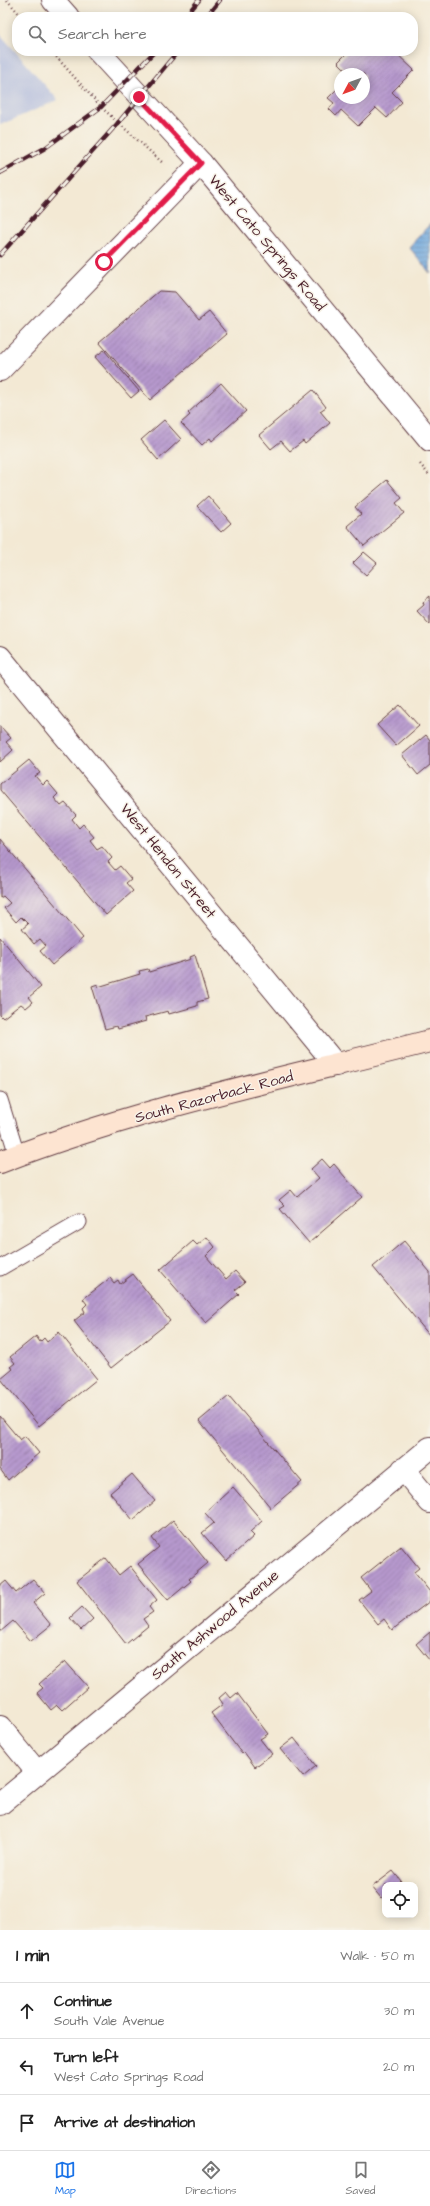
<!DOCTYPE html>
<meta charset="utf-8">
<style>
:root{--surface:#fff;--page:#f6f6f6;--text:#222;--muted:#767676;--line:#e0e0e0;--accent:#1a73e8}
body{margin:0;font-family:"Architects Daughter",sans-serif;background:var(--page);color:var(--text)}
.controls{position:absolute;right:12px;bottom:12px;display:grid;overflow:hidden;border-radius:8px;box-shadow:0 2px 10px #0003}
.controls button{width:36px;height:36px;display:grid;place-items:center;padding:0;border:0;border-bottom:1px solid var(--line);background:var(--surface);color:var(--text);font:20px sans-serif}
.compass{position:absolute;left:334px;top:68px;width:36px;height:36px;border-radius:50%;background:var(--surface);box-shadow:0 2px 10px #0003;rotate:229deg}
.stop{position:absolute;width:12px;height:12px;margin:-9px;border:3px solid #e11d48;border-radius:50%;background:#fff}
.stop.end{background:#e11d48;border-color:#fff;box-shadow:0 1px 4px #0008}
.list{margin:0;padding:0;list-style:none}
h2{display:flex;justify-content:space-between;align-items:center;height:52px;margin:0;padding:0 16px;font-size:17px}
h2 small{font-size:13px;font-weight:400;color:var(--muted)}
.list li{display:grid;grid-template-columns:26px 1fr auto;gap:12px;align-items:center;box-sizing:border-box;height:56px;padding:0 16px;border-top:1px solid var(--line)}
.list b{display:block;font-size:15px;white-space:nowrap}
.list p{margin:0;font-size:13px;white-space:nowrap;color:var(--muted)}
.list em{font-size:13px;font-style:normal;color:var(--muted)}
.icon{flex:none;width:22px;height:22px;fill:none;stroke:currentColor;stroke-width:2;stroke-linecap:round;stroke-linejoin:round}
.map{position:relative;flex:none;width:430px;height:1930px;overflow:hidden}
.search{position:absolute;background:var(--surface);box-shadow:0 2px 10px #0003;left:12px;right:12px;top:12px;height:44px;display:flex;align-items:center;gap:10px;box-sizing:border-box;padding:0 14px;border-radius:16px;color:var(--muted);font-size:15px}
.sheet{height:220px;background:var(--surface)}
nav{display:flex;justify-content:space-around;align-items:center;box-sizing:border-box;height:56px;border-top:1px solid var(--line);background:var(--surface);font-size:11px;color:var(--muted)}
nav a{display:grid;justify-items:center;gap:2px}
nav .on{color:var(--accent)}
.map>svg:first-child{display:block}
.industrial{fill:#bbc3de}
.water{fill:url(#water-rules);stroke:#5b6283}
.building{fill:url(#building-hatch)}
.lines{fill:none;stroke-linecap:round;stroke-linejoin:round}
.service-casing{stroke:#633d44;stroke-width:17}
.minor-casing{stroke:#633d44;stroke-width:24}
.tertiary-casing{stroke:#633d44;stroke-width:24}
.secondary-casing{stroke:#633d44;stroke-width:24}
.path{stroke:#633d44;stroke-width:2.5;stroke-dasharray:1 3;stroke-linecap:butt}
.service{stroke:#fff;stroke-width:15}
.minor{stroke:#fff;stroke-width:22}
.tertiary{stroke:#fff;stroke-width:22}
.secondary{stroke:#fde4d1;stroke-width:22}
.rail-casing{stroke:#4a1f2b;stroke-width:4.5}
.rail{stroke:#f7f3e8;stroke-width:3;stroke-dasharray:9;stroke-linecap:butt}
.route{stroke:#e11d48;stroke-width:5}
.labels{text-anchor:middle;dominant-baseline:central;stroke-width:3;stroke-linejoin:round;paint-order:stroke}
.street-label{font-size:15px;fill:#4a1f2b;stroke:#f7f3e8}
</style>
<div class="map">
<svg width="430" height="1930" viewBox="0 0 430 1930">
<defs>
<pattern id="water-rules" width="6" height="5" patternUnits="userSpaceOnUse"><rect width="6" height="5" fill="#6ca5db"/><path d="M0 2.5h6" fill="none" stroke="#5b86b2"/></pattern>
<pattern id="building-hatch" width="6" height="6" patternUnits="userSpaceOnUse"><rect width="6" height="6" fill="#b699cd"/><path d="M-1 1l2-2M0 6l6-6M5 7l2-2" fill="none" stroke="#967ca7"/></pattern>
</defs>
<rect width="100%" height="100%" fill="#f7f3e8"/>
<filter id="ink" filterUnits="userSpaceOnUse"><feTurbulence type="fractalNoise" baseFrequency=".025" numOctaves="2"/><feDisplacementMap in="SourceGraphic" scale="8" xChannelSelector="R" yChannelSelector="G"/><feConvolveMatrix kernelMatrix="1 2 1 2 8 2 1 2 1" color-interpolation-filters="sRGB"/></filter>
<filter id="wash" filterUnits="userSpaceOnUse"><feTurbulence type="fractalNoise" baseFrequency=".012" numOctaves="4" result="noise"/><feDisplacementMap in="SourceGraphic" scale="16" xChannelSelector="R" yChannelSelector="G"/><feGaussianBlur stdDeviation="0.9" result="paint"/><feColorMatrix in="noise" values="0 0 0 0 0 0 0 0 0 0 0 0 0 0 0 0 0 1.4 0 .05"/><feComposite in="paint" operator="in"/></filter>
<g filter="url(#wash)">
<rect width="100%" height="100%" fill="#f3e9d4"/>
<path class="industrial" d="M0,34L58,100L0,125Z"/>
<path class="water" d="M430,224V273L409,247Z"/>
<g id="blocks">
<path class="building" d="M349,51H394L414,70L392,92L402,102L387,118L376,108L358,126L341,110L336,116L329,109L334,103L328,98L340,86V98H364V74H350L338,62Z
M159,291L175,292L199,320L209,312L227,334L150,400L99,342Z
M104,350L139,391L131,398L95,357Z
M221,383L246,411L212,441L210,438L202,445L181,423L190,415L188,413Z
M313,390L326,407L320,411L330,423L305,444L303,441L290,451L281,441L271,449L259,435Z
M164,420L181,439L158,460L141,440Z
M387,480L402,498L396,503L404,513L364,546L347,526L361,514L355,507Z
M208,496L231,523L221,532L197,506Z
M364,552L377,563L366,575L353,563Z
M430,596V625L417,611L424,605L423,602Z
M400,705L419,726L396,746L377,725Z
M0,726L11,738L6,742L13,750L0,762Z
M426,735L430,740V765L418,775L402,755Z
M29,760L40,773L35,776L43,785L47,781L58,794L54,798L61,806L65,803L76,815L72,819L79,828L83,824L94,837L90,840L97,849L102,846L112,858L108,862L115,870L120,866L131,879L126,883L133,891L106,915L0,790V784Z
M0,839L83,938L52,965L40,951L46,946L40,939L34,944L22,929L28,924L21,917L16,922L4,908L10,903L3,896L0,898Z
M0,937L41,987L29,997L33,1002L26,1008L21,1004L3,1018L0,1015Z
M195,955L208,999L197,1002V1006L169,1014L168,1011L145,1017L146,1021L118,1029L117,1026L105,1029L92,986L98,984V987L140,974L139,971L148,969L149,972L191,959L190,957Z
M322,1159L330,1168L334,1164L362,1197L309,1243L280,1209L285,1206L279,1200L291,1190L297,1197L319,1178L311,1169Z
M207,1237L215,1247L206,1256L226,1279L235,1271L245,1282L235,1290L239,1294L206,1323L160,1270L193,1241L197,1245Z
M404,1241L430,1272V1336L373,1267Z
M133,1274L170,1321L111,1368L74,1321L85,1312L83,1308L87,1304L83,1299L96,1289L110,1278L114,1283L118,1280L120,1284Z
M59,1332L97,1379L39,1426L1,1379L13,1369L10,1367L15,1363L10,1357L36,1336L40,1342L44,1338L47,1342Z
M229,1396L302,1482L271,1508L199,1421Z
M0,1416L20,1440L25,1436L39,1453L8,1480L0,1469Z
M132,1474L155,1501L133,1520L110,1493Z
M233,1487L262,1521L250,1532L254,1536L226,1561L202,1533L214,1523L205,1513Z
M173,1520L208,1563L189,1579L191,1581L168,1600L138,1564L159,1547L152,1538Z
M401,1546L419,1568L414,1572L430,1592V1601L392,1630L384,1619L378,1624L359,1600L371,1591L361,1578Z
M106,1558L119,1575L130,1566L157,1600L149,1607L153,1612L143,1619L148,1626L126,1644L77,1581Z
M33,1579L45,1593L33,1603L51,1625L31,1641L13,1621L0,1632V1586L6,1581L16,1593Z
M82,1607L93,1619L81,1630L70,1618Z
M430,1632V1661L416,1644Z
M65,1661L88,1687L62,1710L57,1705L51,1710L37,1693L43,1688L39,1684Z
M226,1692L231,1698L237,1693L268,1734L260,1739L272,1754L255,1767L244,1752L242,1754L211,1713L223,1704L219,1698Z
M294,1738L316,1766L303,1777L280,1749Z
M393,1871L401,1881L397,1885H385V1894L381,1898L372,1887Z"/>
</g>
</g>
<g filter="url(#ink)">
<use href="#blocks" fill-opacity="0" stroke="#633d44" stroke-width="1"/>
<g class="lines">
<defs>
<path id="service" d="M0,1100L17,1155
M0,1268L79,1222"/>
<path id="minor" d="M0,370L201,163
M0,657L336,1065
M403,1469L430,1502
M0,1727L37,1772
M0,1804L430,1448"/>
<path id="tertiary" d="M53,0L68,17
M98,51L201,163L430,440"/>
<path id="secondary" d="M0,1162C139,1108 286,1078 430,1041"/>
</defs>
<use href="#service" class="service-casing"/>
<use href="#minor" class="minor-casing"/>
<use href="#tertiary" class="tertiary-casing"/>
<use href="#secondary" class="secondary-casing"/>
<path class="path" d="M7,0L22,17
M51,51L101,107L164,164
M420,464L430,476"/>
<use href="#service" class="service"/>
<use href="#minor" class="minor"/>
<use href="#tertiary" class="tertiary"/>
<use href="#secondary" class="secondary"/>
<defs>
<path id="rail" d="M185,17L199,0
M206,17L220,0
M0,173L45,148L101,107L155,51
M0,255L118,123L178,51"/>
</defs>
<use href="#rail" class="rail-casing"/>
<use href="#rail" class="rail"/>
</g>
</g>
<g class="lines" filter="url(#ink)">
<path class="route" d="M104,262L201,163L139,97"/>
</g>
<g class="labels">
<g class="street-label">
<text transform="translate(267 243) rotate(50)">West Cato Springs Road</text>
<text transform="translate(168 861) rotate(51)">West Hendon Street</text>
<text transform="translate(214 1097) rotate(-15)">South Razorback Road</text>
<text transform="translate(215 1625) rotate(-40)">South Ashwood Avenue</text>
</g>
</g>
</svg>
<div class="controls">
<button><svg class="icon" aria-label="locate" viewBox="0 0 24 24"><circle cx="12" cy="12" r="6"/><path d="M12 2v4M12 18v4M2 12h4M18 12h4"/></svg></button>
</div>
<svg class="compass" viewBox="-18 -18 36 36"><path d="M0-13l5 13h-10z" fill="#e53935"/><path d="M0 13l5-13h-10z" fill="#767676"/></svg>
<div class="stop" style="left:104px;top:262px"></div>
<div class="stop end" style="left:139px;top:97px"></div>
<div class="search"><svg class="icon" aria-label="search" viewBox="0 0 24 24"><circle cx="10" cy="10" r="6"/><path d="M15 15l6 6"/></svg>Search here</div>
</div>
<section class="sheet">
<h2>1 min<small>Walk · 50 m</small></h2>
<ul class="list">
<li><svg class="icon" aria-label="ahead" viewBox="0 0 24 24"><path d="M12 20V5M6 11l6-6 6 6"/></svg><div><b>Continue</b><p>South Vale Avenue</p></div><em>30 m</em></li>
<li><svg class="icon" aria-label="left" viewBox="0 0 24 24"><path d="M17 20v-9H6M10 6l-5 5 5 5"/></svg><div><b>Turn left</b><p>West Cato Springs Road</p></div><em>20 m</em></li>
<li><svg class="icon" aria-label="arrive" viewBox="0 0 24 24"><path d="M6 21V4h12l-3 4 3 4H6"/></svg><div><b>Arrive at destination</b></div></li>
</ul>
</section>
<nav>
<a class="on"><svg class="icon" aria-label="map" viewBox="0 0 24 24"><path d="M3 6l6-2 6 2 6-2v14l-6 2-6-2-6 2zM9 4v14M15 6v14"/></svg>Map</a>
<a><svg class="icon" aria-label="directions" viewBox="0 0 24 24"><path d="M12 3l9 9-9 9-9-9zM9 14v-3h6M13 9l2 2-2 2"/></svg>Directions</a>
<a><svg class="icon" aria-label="saved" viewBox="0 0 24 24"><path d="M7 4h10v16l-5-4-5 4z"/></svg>Saved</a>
</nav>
